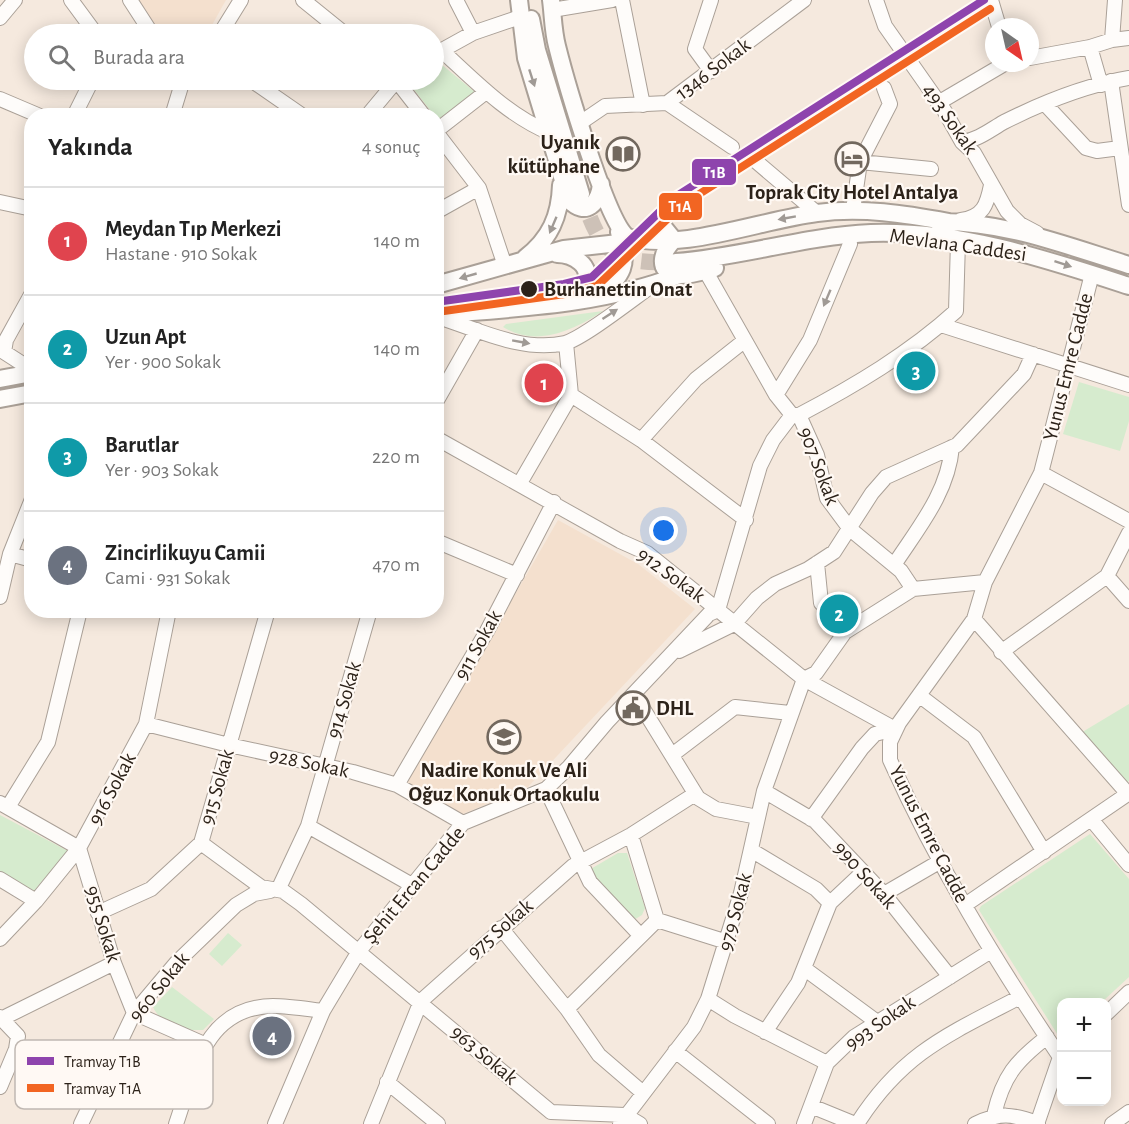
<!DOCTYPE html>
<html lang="tr">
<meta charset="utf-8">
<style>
:root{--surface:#fff;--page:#f6f6f6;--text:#222;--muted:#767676;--line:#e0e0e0;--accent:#72685e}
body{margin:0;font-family:"Alegreya Sans",sans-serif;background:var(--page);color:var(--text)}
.controls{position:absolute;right:18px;bottom:18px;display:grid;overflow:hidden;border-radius:12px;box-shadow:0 3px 15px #0003}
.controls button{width:54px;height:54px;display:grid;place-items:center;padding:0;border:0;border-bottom:2px solid var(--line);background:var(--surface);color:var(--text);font:30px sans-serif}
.compass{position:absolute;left:985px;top:18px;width:54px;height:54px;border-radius:50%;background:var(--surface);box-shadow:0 3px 15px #0003;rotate:146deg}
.you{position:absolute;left:664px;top:531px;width:21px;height:21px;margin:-15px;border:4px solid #fff;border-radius:50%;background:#1a73e8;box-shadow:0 0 0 9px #1a73e833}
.badge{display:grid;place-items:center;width:39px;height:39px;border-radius:50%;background:var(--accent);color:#fff;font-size:20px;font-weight:700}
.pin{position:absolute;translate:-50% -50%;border:3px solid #fff;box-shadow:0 2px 6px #0006}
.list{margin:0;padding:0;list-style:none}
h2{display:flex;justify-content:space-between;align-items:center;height:78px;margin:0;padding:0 24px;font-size:26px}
h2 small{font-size:20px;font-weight:400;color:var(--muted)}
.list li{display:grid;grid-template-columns:39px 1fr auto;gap:18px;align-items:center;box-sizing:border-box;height:108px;padding:0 24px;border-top:2px solid var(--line)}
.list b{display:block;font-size:22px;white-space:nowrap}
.list p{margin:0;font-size:20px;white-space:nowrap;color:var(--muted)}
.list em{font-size:20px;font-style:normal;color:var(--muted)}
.icon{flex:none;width:33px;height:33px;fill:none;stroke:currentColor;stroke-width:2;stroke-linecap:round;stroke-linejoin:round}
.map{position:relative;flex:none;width:1129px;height:1124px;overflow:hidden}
.search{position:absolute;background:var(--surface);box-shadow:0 3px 15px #0003;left:24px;top:24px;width:420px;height:66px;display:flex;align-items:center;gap:15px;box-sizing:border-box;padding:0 21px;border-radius:33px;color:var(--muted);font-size:22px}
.panel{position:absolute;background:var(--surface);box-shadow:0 3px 15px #0003;left:24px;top:108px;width:420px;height:510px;border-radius:24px}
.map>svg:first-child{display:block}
.built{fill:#f4e0ce}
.green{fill:#d6ebce}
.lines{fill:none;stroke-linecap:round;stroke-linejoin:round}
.major-tunnel{stroke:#cdc1b7;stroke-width:16;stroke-dasharray:16 8;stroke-linecap:butt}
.minor-casing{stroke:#aaa097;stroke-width:16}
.major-casing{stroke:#aaa097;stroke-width:20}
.minor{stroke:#fefcfa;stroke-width:14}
.major{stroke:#fefcfa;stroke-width:16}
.tram-1-casing{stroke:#fff9f4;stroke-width:12}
.tram-2-casing{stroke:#fff9f4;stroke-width:12}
.tram-1{stroke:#8e44ad;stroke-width:8}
.tram-2{stroke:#f26522;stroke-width:8}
.oneway{fill:#a09a95}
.stop-dot{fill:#2c2219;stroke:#fff9f4;stroke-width:2}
.labels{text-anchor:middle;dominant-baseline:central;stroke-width:4.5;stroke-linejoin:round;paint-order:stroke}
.street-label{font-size:21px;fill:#2c2219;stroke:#fff9f4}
.poi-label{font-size:21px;font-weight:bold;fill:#2c2219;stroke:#fff9f4}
.stop-label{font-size:21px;font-weight:bold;fill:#2c2219;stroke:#fff9f4;text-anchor:start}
.key{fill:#fff9f4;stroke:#c0b8b2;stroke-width:1.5}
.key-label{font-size:16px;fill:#2c2219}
.line-badge{stroke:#fff9f4;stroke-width:2}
.badge-label{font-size:16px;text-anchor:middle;font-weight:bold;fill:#fff}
</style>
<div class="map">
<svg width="1129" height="1124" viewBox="0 0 1129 1124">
<rect width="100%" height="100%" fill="#f5e9de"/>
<path class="built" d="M136,0H226L207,34H157Z
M558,520L638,564L695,609L527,788L460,815L406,784Z"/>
<path class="green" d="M441,64L476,93L437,120L436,116L434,115L411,86L420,80H434V70Z
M603,311C574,330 536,348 503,327L506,324Z
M1079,382L1129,397V421L1120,451L1063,434Z
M1129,704V781L1123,785L1079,734Z
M0,815L68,851L33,892L0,871Z
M1090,834L1129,879V977L1102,1002H1062L1061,1040L979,910L981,906Z
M618,853H627L645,908L642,915L632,921L589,870Z
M228,933L242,945L222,966L209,954Z
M172,987L214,1019L203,1030C183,1031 162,1026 153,1007Z"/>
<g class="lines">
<path class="major-tunnel" d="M582,195C601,255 614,264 676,262"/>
<defs>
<path id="minor" d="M71,0L96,34
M130,0L152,34
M303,0L345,34
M456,0L473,33
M622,0L643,105
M876,0L885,26L944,110L962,142L974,153L1007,211L1020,224L1037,233
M991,0L999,27
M552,10L612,0
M0,18L15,0
M220,34L241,0
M1112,40L1129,38
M1090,47L1101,85
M441,50C475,81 507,115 550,133
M435,54L473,33L520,17
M1030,58L1090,47L1112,40L1115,0
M711,71L695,49L711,0
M251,80L303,116
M396,80L424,116
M1111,81L1129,205
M0,99L40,116
M667,103L732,147
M938,103L1006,63
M1046,105L1086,148L1097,151L1120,148
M74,116L92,80
M172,116L183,80
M367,116L397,80
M580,123L605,106L667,103L804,0
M436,131L486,92
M436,132L479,188L505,266
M962,142C978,140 990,130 1004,122C1042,103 1087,85 1129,78
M752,158L817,213
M860,162L931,169
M0,202L32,209
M853,210L860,162L890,104L884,88
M436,212L479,188
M961,220C983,217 987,205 991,185
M633,244L657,220L691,192L906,54
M705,270L776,395L792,415H799L817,455L827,498L850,529L901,571L913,589
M32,293L6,340L4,352L32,370
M438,317C477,329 523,353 565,343C582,339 633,299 650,287
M941,325L1129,385
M571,395L641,440L746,520
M776,395L810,340L850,244
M436,402L477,330
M799,415C854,386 910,353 956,311L958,241
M436,438L620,541L647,553L804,679L895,729
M641,440L696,379L744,341
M1041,473L1129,521
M520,483L571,395L566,343
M436,541L517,575
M10,554L32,560
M817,563L821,603
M894,565C918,528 948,493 952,447
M1107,576L1129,601
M0,597L10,554L32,499
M974,619L1128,794
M679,651L734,624L757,598L775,584L808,569L834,552L872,493L886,477L957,445L1024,374L1033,354
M1001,652L1107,576L1129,533
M634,694L698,798L716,809L758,817
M920,696L974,737L1044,852
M146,724L229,745L353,772L397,785L463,823
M672,755L735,707L790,713
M397,785L487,631L554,502
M546,789L590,882L640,935
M764,791L815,821L884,894L950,977
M0,803L79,848L114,963L134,1013L204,1044
M8,807L48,742L80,610
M811,819L862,748L875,734L895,729
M1091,819L1129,865
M308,826L412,885
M631,835L657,920L727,942
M201,843L261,887L283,891L301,904L551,1112L625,1115L640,1124
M751,850L816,889L830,903
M0,879L36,901
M278,890L308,826L370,610
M884,894L939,862
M965,905L1129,793
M98,913L151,889L201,843L268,610
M501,928L567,1009L599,1055L642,1092
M0,939L36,901L79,848L146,724L169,610
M805,969L877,1022
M708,999L735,1016L827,1063
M567,1009L657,920
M1106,1014L1129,992
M0,1017L18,1036L16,1049L0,1087
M1,1019L114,963
M765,1032L798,983L830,903L862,873
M675,1051L768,1124
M387,1082L438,1124
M811,1106L855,1124
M994,1115C1003,1076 1016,1061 1047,1037
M81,1124L134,1013L177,962L236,905L254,894L270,891
M176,1124C194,1072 204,1007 273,1006C289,1006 307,1009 323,1011
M275,1124L323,1011L359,951L463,823L546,789L569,767L607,722L709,614L718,610L760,466L773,440L792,415
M371,1124L421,1001L573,866L631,835L695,794
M620,1124L694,1027L708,999L741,893L764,791L804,679L816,673L845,632L913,589L985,582
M804,1124L827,1063L854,1037L991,951
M857,1124C902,1053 949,1034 1020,997
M975,1124C1001,1112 1011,1114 1038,1123
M1037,1124L1060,1057C996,962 937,865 890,760V742L899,723L974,619L985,582L1041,473L1092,274
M1112,1124L1129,1112"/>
<path id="major" d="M519,0L526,58L569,200C586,218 599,203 601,184
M551,0C553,15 553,31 557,46C565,78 606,220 627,237C680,252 761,220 817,213C862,207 905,214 949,222
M531,19L537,50L581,194
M663,215L661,224L674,240C662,250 655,273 678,275C689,276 704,271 715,268
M938,222C1004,221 1067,246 1129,265
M557,254C572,254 594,265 585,285C582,292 573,297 567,302
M525,258C550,239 560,216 561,185
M676,262C742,257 804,236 871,233C960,230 1046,259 1129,286
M436,285L564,249L637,241
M598,297C624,273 629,267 619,232
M436,315C518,308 602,305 679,275
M0,379L32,373
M0,399L32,393"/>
</defs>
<use href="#minor" class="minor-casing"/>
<use href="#major" class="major-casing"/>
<use href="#minor" class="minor"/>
<use href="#major" class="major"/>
<defs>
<path id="tram-1" d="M436,302L564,284L592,277L675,197L984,0"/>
<path id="tram-2" d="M437,312L565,294L597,286L682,205L990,9"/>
</defs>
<use href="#tram-1" class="tram-1-casing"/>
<use href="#tram-2" class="tram-2-casing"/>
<use href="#tram-1" class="tram-1"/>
<use href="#tram-2" class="tram-2"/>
</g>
<defs><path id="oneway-solid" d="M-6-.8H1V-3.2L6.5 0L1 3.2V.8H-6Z" transform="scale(1.5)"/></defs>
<g class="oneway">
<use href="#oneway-solid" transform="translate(532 78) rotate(72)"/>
<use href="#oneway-solid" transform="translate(787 218) rotate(170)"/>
<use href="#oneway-solid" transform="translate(553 225) rotate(113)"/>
<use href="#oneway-solid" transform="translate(1063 264) rotate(18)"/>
<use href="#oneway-solid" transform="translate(468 276) rotate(164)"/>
<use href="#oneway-solid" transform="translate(827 298) rotate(113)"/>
<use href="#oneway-solid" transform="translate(610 314) rotate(-33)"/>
<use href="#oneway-solid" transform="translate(521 342) rotate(10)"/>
</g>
<defs>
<symbol id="library-ring" viewBox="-11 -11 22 22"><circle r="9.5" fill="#fff9f4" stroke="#72685e" stroke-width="1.5"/><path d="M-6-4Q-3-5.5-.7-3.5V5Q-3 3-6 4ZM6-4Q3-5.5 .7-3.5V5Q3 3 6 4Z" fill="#72685e"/></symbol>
<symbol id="hotel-ring" viewBox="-11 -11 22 22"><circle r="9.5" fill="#fff9f4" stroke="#72685e" stroke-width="1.5"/><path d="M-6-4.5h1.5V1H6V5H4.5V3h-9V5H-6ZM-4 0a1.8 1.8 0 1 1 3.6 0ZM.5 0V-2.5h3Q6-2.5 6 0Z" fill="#72685e"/></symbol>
<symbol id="civic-ring" viewBox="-11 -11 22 22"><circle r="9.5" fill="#fff9f4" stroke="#72685e" stroke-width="1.5"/><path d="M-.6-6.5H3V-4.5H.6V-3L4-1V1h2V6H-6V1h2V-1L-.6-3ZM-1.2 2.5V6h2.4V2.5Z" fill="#72685e"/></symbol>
<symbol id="school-ring" viewBox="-11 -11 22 22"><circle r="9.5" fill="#fff9f4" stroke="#72685e" stroke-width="1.5"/><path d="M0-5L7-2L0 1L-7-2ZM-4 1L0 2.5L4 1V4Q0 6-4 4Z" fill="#72685e"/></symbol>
</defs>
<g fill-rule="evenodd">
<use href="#library-ring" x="604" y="135" width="38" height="38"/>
<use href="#hotel-ring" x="833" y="140" width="38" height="38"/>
<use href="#civic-ring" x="614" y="689" width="38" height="38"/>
<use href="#school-ring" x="485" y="718" width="38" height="38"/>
</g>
<circle class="stop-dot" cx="529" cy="289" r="9"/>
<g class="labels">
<g class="street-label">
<text transform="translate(713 69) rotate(-37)">1346 Sokak</text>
<text transform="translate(950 119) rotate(55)">493 Sokak</text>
<text transform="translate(958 245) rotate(8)">Mevlana Caddesi</text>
<text transform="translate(1068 367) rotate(-76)">Yunus Emre Cadde</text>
<text transform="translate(819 466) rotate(69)">907 Sokak</text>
<text transform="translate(671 575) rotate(36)">912 Sokak</text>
<text transform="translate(478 645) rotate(-61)">911 Sokak</text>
<text transform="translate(344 700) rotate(-74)">914 Sokak</text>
<text transform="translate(309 763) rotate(12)">928 Sokak</text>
<text transform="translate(217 787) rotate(-74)">915 Sokak</text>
<text transform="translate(112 789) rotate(-62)">916 Sokak</text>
<text transform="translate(929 834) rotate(63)">Yunus Emre Cadde</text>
<text transform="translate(865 875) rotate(48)">990 Sokak</text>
<text transform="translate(414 885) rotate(-50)">Şehit Ercan Cadde</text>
<text transform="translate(735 912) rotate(-75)">979 Sokak</text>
<text transform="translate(103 924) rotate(73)">955 Sokak</text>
<text transform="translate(500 929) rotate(-41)">975 Sokak</text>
<text transform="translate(159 987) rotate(-51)">960 Sokak</text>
<text transform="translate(880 1023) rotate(-35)">993 Sokak</text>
<text transform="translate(484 1055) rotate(40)">963 Sokak</text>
</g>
<g class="poi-label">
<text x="600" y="142" text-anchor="end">Uyanık<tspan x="600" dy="24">kütüphane</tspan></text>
<text x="852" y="192">Toprak City Hotel Antalya</text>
<text x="656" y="708" text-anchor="start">DHL</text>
<text x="504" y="770">Nadire Konuk Ve Ali<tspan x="504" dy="24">Oğuz Konuk Ortaokulu</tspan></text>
</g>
<g class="stop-label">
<text x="544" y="289">Burhanettin Onat</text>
</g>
</g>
<rect x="15" y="1040" width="198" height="69" rx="9" class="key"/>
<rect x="27" y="1057" width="27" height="8" fill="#8e44ad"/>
<rect x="27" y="1084" width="27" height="8" fill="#f26522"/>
<g class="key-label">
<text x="64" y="1067">Tramvay T1B</text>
<text x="64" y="1094">Tramvay T1A</text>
</g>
<g class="line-badge">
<rect x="691" y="158" width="46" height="28" rx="6" fill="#8e44ad"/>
<rect x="658" y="192" width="45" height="29" rx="6" fill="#f26522"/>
</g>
<g class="badge-label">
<text x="714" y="178">T1B</text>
<text x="680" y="212">T1A</text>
</g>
</svg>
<div class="controls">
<button>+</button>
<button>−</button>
</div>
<svg class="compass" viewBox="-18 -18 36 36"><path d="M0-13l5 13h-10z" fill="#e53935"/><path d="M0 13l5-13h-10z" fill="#767676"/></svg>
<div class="you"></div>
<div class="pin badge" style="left:544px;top:383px;background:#e0444e">1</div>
<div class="pin badge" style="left:839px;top:614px;background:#0f9aa8">2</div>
<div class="pin badge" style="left:916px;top:371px;background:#0f9aa8">3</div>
<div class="pin badge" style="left:272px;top:1036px;background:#6b7280">4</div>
<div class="search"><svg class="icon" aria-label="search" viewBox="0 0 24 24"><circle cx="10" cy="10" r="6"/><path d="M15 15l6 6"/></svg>Burada ara</div>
<section class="panel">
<h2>Yakında<small>4 sonuç</small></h2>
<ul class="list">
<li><span class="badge" style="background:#e0444e">1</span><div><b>Meydan Tıp Merkezi</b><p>Hastane · 910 Sokak</p></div><em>140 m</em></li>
<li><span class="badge" style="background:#0f9aa8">2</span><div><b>Uzun Apt</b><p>Yer · 900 Sokak</p></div><em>140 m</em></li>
<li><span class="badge" style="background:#0f9aa8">3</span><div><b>Barutlar</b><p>Yer · 903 Sokak</p></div><em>220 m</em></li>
<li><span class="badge" style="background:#6b7280">4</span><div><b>Zincirlikuyu Camii</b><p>Cami · 931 Sokak</p></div><em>470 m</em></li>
</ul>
</section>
</div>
